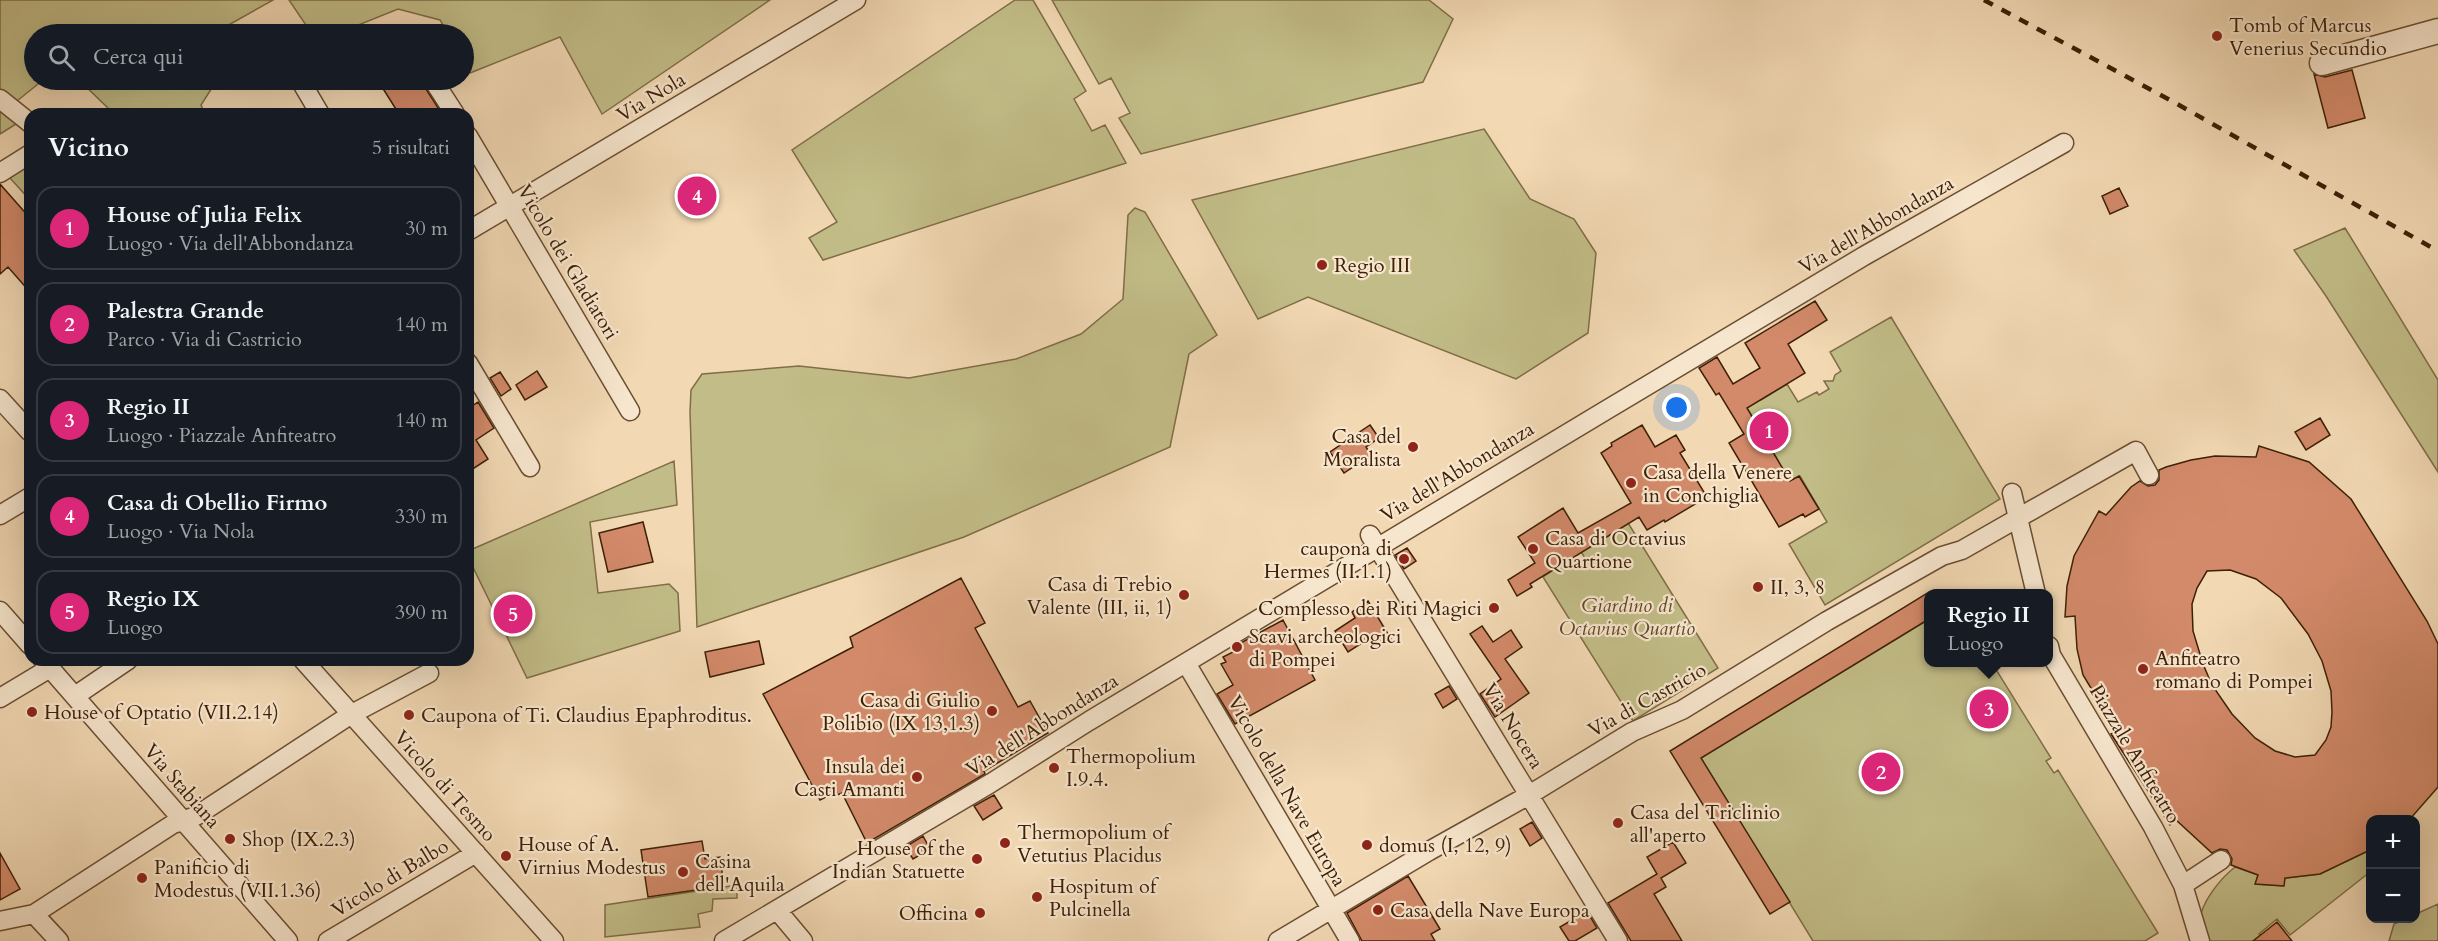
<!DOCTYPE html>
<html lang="it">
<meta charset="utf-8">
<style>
:root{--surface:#171b24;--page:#20242c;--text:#f1f3f6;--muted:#9ea1a6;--line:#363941;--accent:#db2777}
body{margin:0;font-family:Cardo,serif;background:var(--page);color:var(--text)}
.controls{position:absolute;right:18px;bottom:18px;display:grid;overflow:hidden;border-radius:12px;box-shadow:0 6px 24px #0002}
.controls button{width:54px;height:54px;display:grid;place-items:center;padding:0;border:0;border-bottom:2px solid var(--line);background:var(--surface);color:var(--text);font:30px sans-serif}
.you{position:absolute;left:1677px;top:408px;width:21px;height:21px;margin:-15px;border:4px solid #fff;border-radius:50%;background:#1a73e8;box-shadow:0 0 0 9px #1a73e833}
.badge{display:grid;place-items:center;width:39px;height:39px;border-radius:50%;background:var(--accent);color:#fff;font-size:20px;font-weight:700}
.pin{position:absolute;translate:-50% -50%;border:3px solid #fff;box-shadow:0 2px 6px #0006}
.popup{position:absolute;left:1924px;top:589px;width:129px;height:78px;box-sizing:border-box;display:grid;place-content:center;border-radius:12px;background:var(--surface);filter:drop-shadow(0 2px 4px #0005);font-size:20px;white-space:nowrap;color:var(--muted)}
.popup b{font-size:22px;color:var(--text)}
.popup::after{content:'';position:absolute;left:50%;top:100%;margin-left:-12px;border:12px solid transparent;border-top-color:var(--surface)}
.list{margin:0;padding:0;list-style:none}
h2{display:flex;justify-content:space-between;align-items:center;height:78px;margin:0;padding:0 24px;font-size:26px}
h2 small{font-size:20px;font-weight:400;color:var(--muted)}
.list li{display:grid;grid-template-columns:39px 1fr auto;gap:18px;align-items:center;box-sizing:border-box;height:84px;margin:0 12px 12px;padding:0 12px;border:2px solid var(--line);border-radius:18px}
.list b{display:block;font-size:22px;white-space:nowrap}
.list p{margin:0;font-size:20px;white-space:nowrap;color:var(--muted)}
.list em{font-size:20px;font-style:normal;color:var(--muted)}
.icon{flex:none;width:33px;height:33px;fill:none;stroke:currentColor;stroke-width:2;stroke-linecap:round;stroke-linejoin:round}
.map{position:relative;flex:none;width:2438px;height:941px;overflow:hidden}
.search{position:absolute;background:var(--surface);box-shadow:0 6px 24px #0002;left:24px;top:24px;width:450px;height:66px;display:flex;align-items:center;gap:15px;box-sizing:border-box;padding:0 21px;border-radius:33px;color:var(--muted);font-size:22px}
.panel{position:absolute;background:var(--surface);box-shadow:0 6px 24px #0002;left:24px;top:108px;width:450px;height:558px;border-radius:18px}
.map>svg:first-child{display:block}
.green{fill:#c2bd88;stroke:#806e47;stroke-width:1.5}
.building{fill:#d38a6a;stroke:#3e2006;stroke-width:1.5;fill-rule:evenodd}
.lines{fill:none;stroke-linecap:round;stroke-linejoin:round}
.pedestrian-casing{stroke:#6b4e32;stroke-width:21}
.minor-casing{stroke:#6b4e32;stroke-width:27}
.pedestrian{stroke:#f7e6ce;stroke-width:18}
.minor{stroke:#f7e6ce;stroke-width:24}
.rail{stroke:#3e2006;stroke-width:4.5;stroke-dasharray:10 10;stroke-linecap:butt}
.poi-dot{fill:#8f2418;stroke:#f7e6ce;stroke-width:2}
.labels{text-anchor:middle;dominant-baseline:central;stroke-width:4.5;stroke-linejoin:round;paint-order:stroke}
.poi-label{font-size:20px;fill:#3e2006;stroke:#f7e6ce;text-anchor:start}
.street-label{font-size:20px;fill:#3e2006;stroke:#f7e6ce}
.park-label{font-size:20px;font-style:italic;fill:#5f4726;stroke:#f7e6ce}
</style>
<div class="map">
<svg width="2438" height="941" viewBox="0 0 2438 941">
<rect width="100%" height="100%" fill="#f2d9b4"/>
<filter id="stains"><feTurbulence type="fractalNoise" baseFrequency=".00333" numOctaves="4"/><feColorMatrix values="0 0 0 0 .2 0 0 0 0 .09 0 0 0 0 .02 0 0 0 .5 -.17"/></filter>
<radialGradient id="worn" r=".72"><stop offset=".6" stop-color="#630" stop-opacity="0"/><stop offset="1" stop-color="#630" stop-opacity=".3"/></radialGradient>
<path class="green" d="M0,0H273L216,32V34H34V80H43L12,105L24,119L0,134Z
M289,0H770L602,114L560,37L470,73L464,62V34H448L440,20L398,9L336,34H312Z
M1015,0H1033L1086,91L1074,99L1092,131L1105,125L1126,163L823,260L809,238L837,222L792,150Z
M1052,0H1429L1453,19L1423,82L1141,154L1119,118L1130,113L1111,78L1099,84Z
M61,80H217L201,105L205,114H109L110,110L79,80L69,89Z
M1484,129L1530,199L1574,219L1596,253L1588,333L1516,379L1308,297L1258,319L1192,200Z
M30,165V200L9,177Z
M1135,208L1145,212L1217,335L1189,354L1170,447L964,537L697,627L690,412L691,390L702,374L799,366L909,378L1016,359L1081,334L1123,299L1128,215Z
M2345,228L2438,380V472L2326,296L2294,250Z
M1891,317L2000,499L1825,605L1789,544L1827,522L1800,476L1790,481L1738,393L1761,400L1787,384L1798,402L1817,392L1819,395L1829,389L1824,381H1833L1835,375L1841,371L1830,352Z
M674,461L677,505L590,522L598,593L669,584L678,593L680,631L527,678L468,557V551Z
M1620,510L1718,668L1633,721L1543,577L1553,570L1540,549H1568L1576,563L1585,558L1576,544Z
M1929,619V662L1992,663L2051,758L2046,761L2054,773L2058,770L2158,933L2145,941H1813L1701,758Z
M2370,850V872L2290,935L2277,919L2259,934L2264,941H2204C2203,936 2199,928 2199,923C2201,902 2220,879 2235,867L2258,875L2256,884L2283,886L2285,878L2320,874Z
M737,885V898L713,899L712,911L698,914L700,927L605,937V905Z
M2438,904V941H2389L2394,924L2405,919L2416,918V914Z"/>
<path class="building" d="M2352,70L2365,118L2328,128L2314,74L2325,77Z
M395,80H422L424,86L442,114H399L382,87Z
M0,184L30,218V292L8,267L0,274Z
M2119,188L2128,206L2110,214L2102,196Z
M1815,301L1827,320L1788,344L1805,373L1747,408L1790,481L1799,476L1819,509L1805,517L1803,514L1779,527L1729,443L1744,434L1719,393L1716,395L1699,368L1717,357L1733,384L1760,368L1745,343Z
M537,371L547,387L525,400L516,385Z
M500,372L511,389L501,396L490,378Z
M478,402L494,428L476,440L488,459L468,472V409Z
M2320,418L2330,435L2306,450L2295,432Z
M1370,425L1379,438L1366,447L1371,455L1344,473L1330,452Z
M1642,425L1655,447L1676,435L1685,450L1680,453L1707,497L1665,522L1664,520L1647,530L1639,517L1530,584L1532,587L1517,596L1508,580L1535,563L1518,537L1563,508L1578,533L1631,503L1601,453L1612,446L1611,443Z
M2259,446L2309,462L2351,499L2427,621L2438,644V787L2410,819H2370V850L2320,874L2285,878L2284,886L2255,884L2258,875L2231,865L2232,859L2227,850L2220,849L2212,853L2176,820L2170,825L2111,734L2117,731L2083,675L2077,649L2075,616L2065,617L2067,586L2074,556L2099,511L2106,515L2131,487L2140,481L2148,486L2155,485L2159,480V470L2166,467L2191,460L2215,456L2256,457ZM2230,570L2256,579L2281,598L2308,634L2322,661L2331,691L2332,712L2331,727L2326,740L2315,755L2295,757L2275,751L2255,738L2232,714L2212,685L2203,664L2193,631L2192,604L2197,588L2207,571Z
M643,522L653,562L608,572L599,533Z
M1407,548L1416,561L1404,569L1395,555Z
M961,578L985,623L975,628L1018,707L1030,701L1048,733L984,771L985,774L867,843L842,793L835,796L834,793L820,800L763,694L853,647L850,637Z
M1929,592V619L1701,758L1790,902L1770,914L1670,751Z
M1368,601L1391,639L1374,649L1368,639L1348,652L1335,631L1355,618L1352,612Z
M1283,620L1315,680L1235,724L1217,694L1233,685L1221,664L1226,662L1223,657L1239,649L1237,645Z
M1482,626L1493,642L1511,630L1522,647L1505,659L1529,693L1495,717L1480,694L1501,679L1470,634Z
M759,641L764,664L710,677L705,652Z
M1449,686L1457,699L1443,708L1435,694Z
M994,795L1002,808L983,820L974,806Z
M1532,822L1542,838L1530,846L1520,829Z
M923,836L930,849L913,859L905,847Z
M702,841L705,859L720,857L724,886L648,897L641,850Z
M1673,842L1686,863L1661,878L1666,887L1654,894L1682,941H1631L1608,903L1657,874L1647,857Z
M0,853L20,889L0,900Z
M1408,876L1440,929L1431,934L1435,941H1362L1347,913Z
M1587,911L1597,928L1575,941H1569L1560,927Z
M2277,922L2292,941H2253Z"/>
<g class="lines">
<defs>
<path id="pedestrian" d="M300,80L320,114
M433,80L455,114
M0,99L30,123
M468,136L630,411
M0,173L30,154
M468,231L856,0
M468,363L530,467
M0,399L30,432
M0,515L30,497
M1370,535L1618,941
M2036,594L2018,518L2136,451L2149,475
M0,611L30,645
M2049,646L2051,655L2153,827L2183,885L2200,941
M43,660L288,941
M303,660L554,941
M1186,663L1350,941
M75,696L128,660
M0,698L50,668
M2183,885L2221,860
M777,910L803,941
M34,914L59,941
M0,921L34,914L173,824L196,816L350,715L429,673
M328,941L476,853
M724,941L991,783L1089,721L1608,409L1864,256L2064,143
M1278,941L1429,851L1529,795L1632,732L1682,710L1827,621L1942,556L1962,550L2018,518L2012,493"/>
<path id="minor" d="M2322,63L2438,31"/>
</defs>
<use href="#pedestrian" class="pedestrian-casing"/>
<use href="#minor" class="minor-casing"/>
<use href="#pedestrian" class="pedestrian"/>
<use href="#minor" class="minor"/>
<path class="rail" d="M1984,0L2170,100L2438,251"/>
</g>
<g class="poi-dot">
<circle cx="2217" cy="36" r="6"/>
<circle cx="1322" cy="265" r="6"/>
<circle cx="1413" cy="447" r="6"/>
<circle cx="1631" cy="483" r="6"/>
<circle cx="1533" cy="549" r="6"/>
<circle cx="1404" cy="559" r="6"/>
<circle cx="1758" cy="587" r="6"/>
<circle cx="1184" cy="595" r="6"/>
<circle cx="1494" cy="608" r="6"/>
<circle cx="1237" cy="647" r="6"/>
<circle cx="2143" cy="669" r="6"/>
<circle cx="992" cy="711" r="6"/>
<circle cx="32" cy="712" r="6"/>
<circle cx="409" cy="715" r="6"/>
<circle cx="1054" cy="768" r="6"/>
<circle cx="917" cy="777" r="6"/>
<circle cx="1618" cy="823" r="6"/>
<circle cx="230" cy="839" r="6"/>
<circle cx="1005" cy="843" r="6"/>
<circle cx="1367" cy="845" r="6"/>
<circle cx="506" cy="856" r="6"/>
<circle cx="977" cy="859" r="6"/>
<circle cx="683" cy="872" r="6"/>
<circle cx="142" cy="878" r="6"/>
<circle cx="1037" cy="897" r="6"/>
<circle cx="1378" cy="910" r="6"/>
<circle cx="980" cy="913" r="6"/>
</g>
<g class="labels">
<g class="poi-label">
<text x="2229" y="25">Tomb of Marcus<tspan x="2229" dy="23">Venerius Secundio</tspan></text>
<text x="1334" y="265">Regio III</text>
<text x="1401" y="436" text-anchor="end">Casa del<tspan x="1401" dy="23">Moralista</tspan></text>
<text x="1643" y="472">Casa della Venere<tspan x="1643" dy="23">in Conchiglia</tspan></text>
<text x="1545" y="538">Casa di Octavius<tspan x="1545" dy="23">Quartione</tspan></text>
<text x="1392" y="548" text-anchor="end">caupona di<tspan x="1392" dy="23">Hermes (II.1.1)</tspan></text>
<text x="1172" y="584" text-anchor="end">Casa di Trebio<tspan x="1172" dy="23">Valente (III, ii, 1)</tspan></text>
<text x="1770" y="587">II, 3, 8</text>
<text x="1482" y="608" text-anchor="end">Complesso dei Riti Magici</text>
<text x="1249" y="636">Scavi archeologici<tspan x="1249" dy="23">di Pompei</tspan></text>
<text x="2155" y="658">Anfiteatro<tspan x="2155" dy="23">romano di Pompei</tspan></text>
<text x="980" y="700" text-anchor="end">Casa di Giulio<tspan x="980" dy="23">Polibio (IX 13,1.3)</tspan></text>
<text x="44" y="712">House of Optatio (VII.2.14)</text>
<text x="421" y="715">Caupona of Ti. Claudius Epaphroditus.</text>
<text x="1066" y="756">Thermopolium<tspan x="1066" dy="23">I.9.4.</tspan></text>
<text x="905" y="766" text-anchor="end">Insula dei<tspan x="905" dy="23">Casti Amanti</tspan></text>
<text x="1630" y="812">Casa del Triclinio<tspan x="1630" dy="23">all'aperto</tspan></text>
<text x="1017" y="832">Thermopolium of<tspan x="1017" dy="23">Vetutius Placidus</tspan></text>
<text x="242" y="839">Shop (IX.2.3)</text>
<text x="518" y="844">House of A.<tspan x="518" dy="23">Virnius Modestus</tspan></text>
<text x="1379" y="845">domus (I, 12, 9)</text>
<text x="965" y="848" text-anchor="end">House of the<tspan x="965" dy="23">Indian Statuette</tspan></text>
<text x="695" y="861">Casina<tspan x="695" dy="23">dell'Aquila</tspan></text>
<text x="154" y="867">Panificio di<tspan x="154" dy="23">Modestus (VII.1.36)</tspan></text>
<text x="1049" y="886">Hospitum of<tspan x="1049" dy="23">Pulcinella</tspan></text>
<text x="1390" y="910">Casa della Nave Europa</text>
<text x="968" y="913" text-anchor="end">Officina</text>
</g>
<g class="street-label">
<text transform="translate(651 97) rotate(-31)">Via Nola</text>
<text transform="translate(1876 225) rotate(-30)">Via dell'Abbondanza</text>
<text transform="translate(568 262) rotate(59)">Vicolo dei Gladiatori</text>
<text transform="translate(1457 472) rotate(-31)">Via dell'Abbondanza</text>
<text transform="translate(1647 700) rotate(-29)">Via di Castricio</text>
<text transform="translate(1042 725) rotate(-32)">Via dell'Abbondanza</text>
<text transform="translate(1513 726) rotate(58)">Via Nocera</text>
<text transform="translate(2135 754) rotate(59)">Piazzale Anfiteatro</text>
<text transform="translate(182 786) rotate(49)">Via Stabiana</text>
<text transform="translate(445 786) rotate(48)">Vicolo di Tesmo</text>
<text transform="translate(1287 791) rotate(60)">Vicolo della Nave Europa</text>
<text transform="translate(390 878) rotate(-31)">Vicolo di Balbo</text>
</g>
<g class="park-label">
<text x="1627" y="605">Giardino di<tspan x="1627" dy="23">Octavius Quartio</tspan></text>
</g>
</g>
<rect width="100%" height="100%" filter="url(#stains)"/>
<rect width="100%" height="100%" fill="url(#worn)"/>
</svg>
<div class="controls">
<button>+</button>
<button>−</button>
</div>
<div class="you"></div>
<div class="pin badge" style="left:1769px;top:431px">1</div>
<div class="pin badge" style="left:1881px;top:772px">2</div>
<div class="pin badge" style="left:1989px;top:709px">3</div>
<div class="popup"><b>Regio II</b>Luogo</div>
<div class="pin badge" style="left:697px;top:196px">4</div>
<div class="pin badge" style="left:513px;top:614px">5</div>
<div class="search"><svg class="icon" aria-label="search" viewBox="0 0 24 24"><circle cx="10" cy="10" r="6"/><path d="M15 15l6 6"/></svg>Cerca qui</div>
<section class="panel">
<h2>Vicino<small>5 risultati</small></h2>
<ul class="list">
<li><span class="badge">1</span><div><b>House of Julia Felix</b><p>Luogo · Via dell'Abbondanza</p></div><em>30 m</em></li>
<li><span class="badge">2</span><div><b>Palestra Grande</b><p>Parco · Via di Castricio</p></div><em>140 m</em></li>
<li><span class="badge">3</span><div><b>Regio II</b><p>Luogo · Piazzale Anfiteatro</p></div><em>140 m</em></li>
<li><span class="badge">4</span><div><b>Casa di Obellio Firmo</b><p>Luogo · Via Nola</p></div><em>330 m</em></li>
<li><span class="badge">5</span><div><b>Regio IX</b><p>Luogo</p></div><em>390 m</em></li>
</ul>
</section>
</div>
